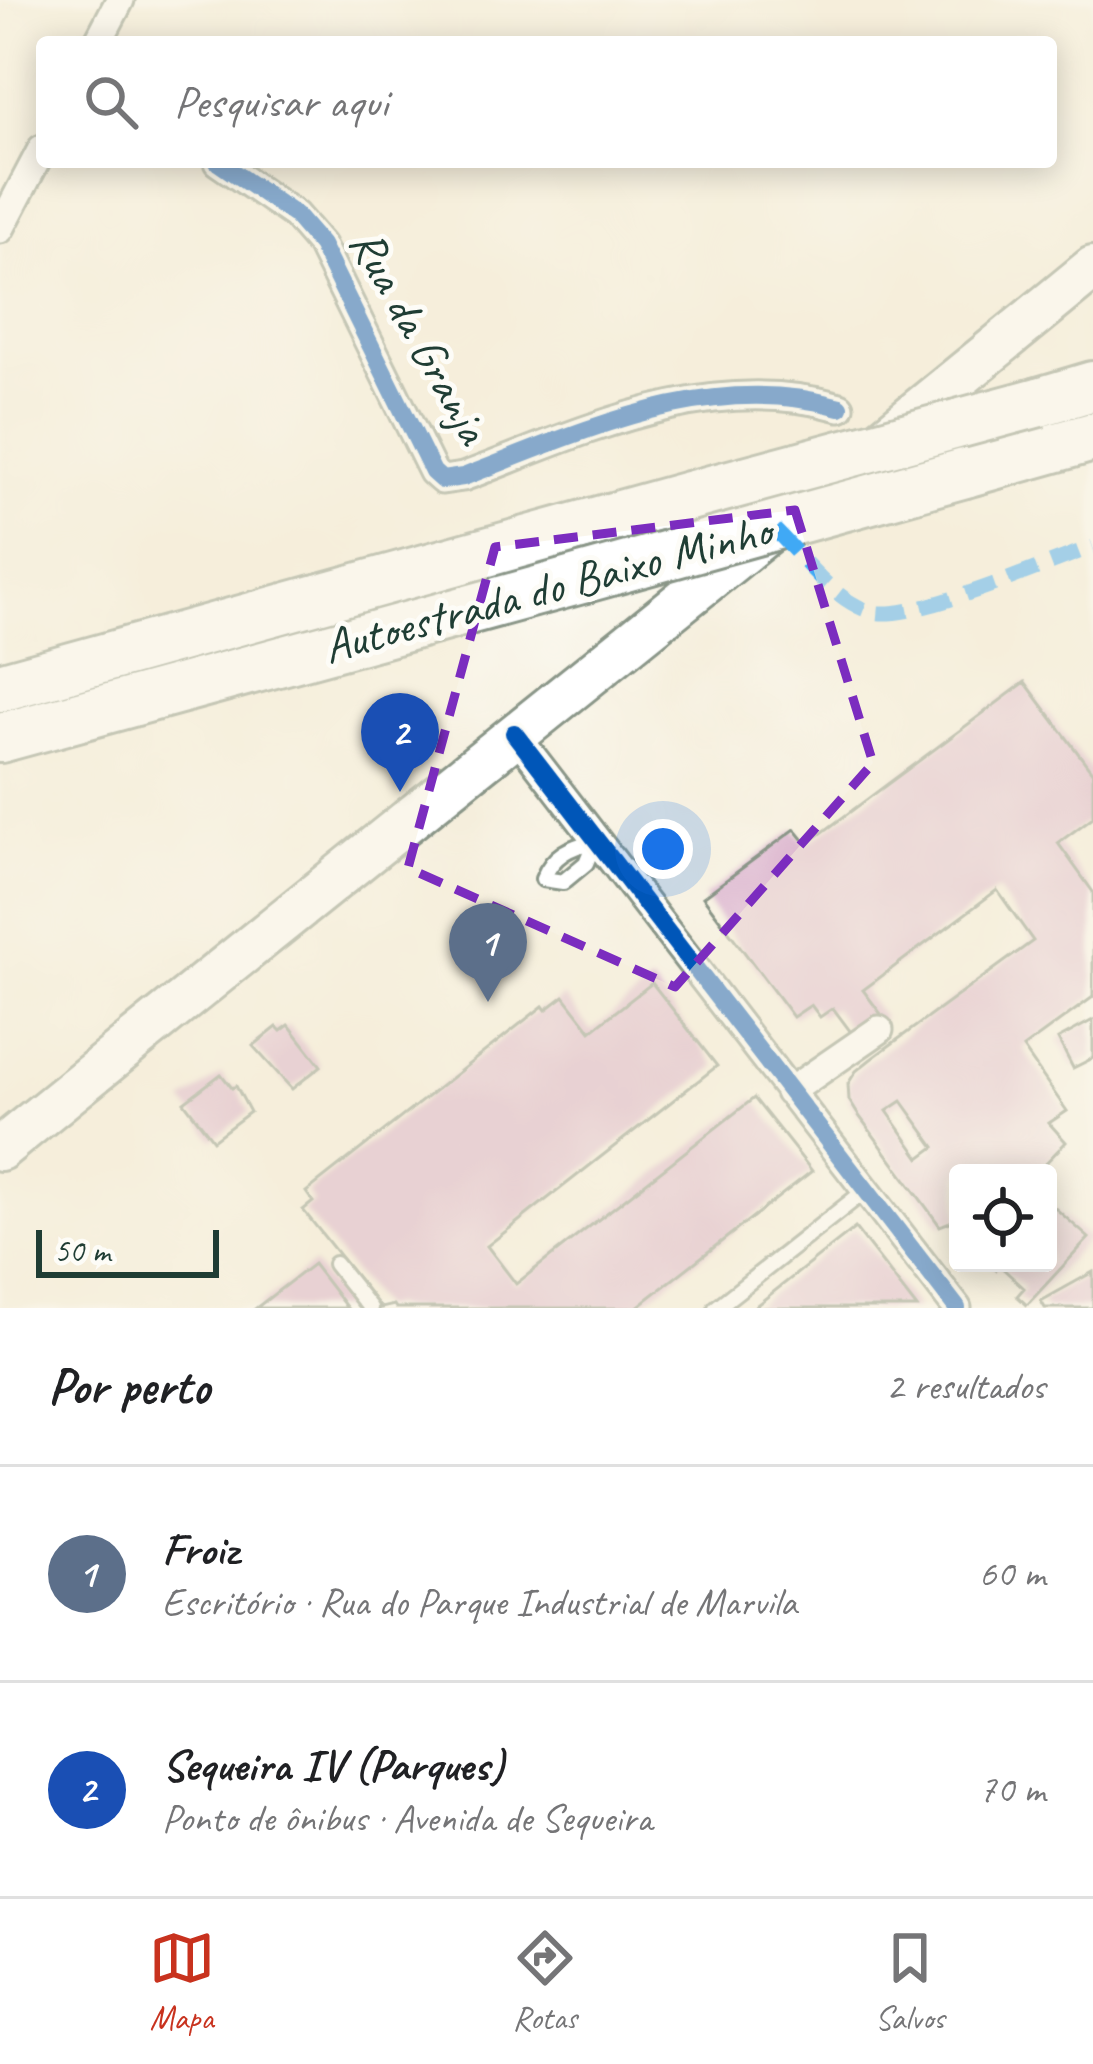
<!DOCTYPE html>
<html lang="pt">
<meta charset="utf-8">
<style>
:root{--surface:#fff;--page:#f2f2f2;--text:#202124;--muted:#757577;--line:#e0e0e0;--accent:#c8321e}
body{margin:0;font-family:Caveat,sans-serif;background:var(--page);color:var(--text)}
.controls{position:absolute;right:36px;bottom:36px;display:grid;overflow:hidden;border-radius:12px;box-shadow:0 6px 30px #0003}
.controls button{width:108px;height:108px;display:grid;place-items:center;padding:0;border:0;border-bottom:3px solid var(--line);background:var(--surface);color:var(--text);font:60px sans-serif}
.scale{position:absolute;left:36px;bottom:30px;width:183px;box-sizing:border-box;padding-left:12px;border:6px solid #1f3d34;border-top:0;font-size:33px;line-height:42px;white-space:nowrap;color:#1f3d34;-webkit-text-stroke:9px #fdfcf7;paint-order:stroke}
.you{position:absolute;left:663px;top:849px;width:42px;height:42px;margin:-30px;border:9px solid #fff;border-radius:50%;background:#1a73e8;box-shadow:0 0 0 18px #1a73e833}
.badge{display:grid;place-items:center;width:78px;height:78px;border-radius:50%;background:var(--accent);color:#fff;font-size:39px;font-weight:700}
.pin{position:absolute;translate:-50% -99px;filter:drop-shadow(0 3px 6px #0008)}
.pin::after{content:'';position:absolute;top:63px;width:42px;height:36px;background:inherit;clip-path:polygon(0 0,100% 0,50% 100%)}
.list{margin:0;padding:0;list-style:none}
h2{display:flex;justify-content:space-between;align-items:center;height:156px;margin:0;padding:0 48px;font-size:51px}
h2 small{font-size:39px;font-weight:400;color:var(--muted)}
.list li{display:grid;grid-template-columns:78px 1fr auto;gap:36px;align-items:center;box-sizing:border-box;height:216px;padding:0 48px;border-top:3px solid var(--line)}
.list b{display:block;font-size:45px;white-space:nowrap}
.list p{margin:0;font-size:39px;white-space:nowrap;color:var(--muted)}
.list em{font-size:39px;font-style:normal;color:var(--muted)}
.icon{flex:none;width:66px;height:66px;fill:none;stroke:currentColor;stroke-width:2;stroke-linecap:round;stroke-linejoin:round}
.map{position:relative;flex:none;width:1093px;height:1308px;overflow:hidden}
.search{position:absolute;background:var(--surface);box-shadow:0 6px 30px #0003;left:36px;right:36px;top:36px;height:132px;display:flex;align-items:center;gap:30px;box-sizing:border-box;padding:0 42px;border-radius:12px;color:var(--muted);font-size:45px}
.sheet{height:588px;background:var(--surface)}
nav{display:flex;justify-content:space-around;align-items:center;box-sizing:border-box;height:168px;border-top:3px solid var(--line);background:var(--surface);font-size:33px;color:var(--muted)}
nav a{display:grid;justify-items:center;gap:6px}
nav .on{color:var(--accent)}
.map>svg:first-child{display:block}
.building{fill:#d8adc9;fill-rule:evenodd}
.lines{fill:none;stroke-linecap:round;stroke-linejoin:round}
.service-casing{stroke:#8a9688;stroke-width:20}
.minor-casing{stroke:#8a9688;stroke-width:33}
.primary-casing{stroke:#8a9688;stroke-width:48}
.motorway-casing{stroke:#8a9688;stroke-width:54}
.service{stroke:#fff;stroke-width:14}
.minor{stroke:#fff;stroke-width:27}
.primary{stroke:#fff;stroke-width:42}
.motorway{stroke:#fff;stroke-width:48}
.motorway-bridge-casing{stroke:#8a9688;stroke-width:54;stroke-linecap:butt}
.motorway-bridge{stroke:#fff;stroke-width:48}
.quiet{stroke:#3fa9f5;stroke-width:15;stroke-dasharray:30 15;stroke-linecap:butt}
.cycleway-casing{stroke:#fdfcf7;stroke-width:26}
.cycleway{stroke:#0057b8;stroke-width:18}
.marked{fill:none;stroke:#7b2cbf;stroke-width:9;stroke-dasharray:24 15;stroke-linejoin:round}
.labels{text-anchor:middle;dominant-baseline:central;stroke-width:10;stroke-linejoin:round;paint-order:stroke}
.street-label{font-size:48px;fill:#1f3d34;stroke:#fdfcf7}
</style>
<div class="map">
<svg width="1093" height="1308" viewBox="0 0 1093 1308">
<rect width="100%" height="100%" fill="#fdfcf7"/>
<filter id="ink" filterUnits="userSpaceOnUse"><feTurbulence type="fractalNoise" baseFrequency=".00833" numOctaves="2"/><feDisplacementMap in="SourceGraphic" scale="24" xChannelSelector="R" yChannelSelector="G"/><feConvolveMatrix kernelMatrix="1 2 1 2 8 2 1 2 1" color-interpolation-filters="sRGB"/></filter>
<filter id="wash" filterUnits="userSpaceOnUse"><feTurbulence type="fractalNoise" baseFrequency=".004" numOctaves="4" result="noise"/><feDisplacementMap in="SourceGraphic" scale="48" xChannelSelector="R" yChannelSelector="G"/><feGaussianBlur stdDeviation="2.7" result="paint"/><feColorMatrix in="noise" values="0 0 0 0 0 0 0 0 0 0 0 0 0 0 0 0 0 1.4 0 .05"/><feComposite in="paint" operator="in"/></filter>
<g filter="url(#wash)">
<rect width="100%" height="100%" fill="#f5eedb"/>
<g id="blocks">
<path class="building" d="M1025,682L1093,773V817L1058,843L1093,892V997L1023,1048L1067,1111L1049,1123L1066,1142L1036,1173H958V1219L940,1226L857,1113L849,1100L848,1084L856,1071L871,1059L1033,941L997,890L863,990L884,1018L856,1039L833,1008L820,1017L811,1005L793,1017L703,897L795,829L807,844ZM902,1101L935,1147L920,1158L887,1111Z
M652,983L717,1066L487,1246L516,1284L754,1098L812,1171L636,1308H396L394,1305L381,1308L303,1210L313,1202L306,1192L543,1006L546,1010L564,996L591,1031Z
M1093,1020V1058L1073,1068L1058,1039Z
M289,1025L321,1066L292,1089L253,1046L277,1027L281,1031Z
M221,1074L232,1088L236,1086L250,1112L213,1140L184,1102Z
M1055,1208L1089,1238L1027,1305L1017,1296L1024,1288L1000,1266L996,1270L989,1263H1048V1216Z
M855,1228L917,1308H753Z
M313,1264L347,1308H256Z
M1093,1272V1308H1045L1041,1301Z"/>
</g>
</g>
<g filter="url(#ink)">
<use href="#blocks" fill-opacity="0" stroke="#8a9688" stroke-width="3"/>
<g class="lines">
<defs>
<path id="service" d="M595,841L586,863L563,882L543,879C553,854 570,847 595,841Z
M335,1264L370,1308
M716,1308L866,1190"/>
<path id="minor" d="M98,42L120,0
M218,162L295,215L321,245L433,472L442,480L463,477C584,431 709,370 840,407
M0,229L42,149
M514,733L957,1308
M789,1092L879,1030"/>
<path id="primary" d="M0,1149C363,854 732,565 1093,268"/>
<path id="motorway" d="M1039,402L1093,386
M965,473L1093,437
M0,687L689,496
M0,738L585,578"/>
</defs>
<use href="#service" class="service-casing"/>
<use href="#minor" class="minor-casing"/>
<use href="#primary" class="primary-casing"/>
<use href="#motorway" class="motorway-casing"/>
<use href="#service" class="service"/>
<use href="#minor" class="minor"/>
<use href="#primary" class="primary"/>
<use href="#motorway" class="motorway"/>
<defs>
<path id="motorway-bridge" d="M689,496L1039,402
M585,578L965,473"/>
</defs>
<use href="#motorway-bridge" class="motorway-bridge-casing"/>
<use href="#motorway-bridge" class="motorway-bridge"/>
<path class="quiet" d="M775,530C802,556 835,603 873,612C913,622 1048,562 1093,547"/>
<defs>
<path id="cycleway" d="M218,162L295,215L321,245L433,472L442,480L463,477C584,431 709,370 840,407
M514,733L957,1308"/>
</defs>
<use href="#cycleway" class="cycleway-casing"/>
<use href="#cycleway" class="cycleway"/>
</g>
</g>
<path d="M0 0H1093V1308H0ZM795,510L873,763L675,987L408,868L495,547Z" fill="#f5eedb" fill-opacity=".55" fill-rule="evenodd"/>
<path class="marked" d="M795,510L873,763L675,987L408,868L495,547Z"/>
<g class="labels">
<g class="street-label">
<text transform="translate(420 336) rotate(61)">Rua da Granja</text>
<text transform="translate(547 588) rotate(-15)">Autoestrada do Baixo Minho</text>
</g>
</g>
</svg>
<div class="controls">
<button><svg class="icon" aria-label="locate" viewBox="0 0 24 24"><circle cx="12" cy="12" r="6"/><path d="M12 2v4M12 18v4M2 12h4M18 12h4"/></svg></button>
</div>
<div class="scale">50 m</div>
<div class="you"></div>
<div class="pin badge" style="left:488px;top:1002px;background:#5c6f8a">1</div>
<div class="pin badge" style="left:400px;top:792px;background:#1a4fb4">2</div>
<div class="search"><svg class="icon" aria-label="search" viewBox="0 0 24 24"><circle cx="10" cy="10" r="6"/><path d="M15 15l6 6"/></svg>Pesquisar aqui</div>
</div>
<section class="sheet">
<h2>Por perto<small>2 resultados</small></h2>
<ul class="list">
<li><span class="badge" style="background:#5c6f8a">1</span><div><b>Froiz</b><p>Escritório · Rua do Parque Industrial de Marvila</p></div><em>60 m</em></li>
<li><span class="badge" style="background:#1a4fb4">2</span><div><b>Sequeira IV (Parques)</b><p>Ponto de ônibus · Avenida de Sequeira</p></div><em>70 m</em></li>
</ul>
</section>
<nav>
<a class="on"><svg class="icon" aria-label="map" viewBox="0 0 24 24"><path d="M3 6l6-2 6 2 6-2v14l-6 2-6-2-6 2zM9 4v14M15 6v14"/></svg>Mapa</a>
<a><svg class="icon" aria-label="directions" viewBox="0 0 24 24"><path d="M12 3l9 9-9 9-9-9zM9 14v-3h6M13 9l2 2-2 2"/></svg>Rotas</a>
<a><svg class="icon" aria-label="saved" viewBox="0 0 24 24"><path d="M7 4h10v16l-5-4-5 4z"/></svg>Salvos</a>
</nav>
